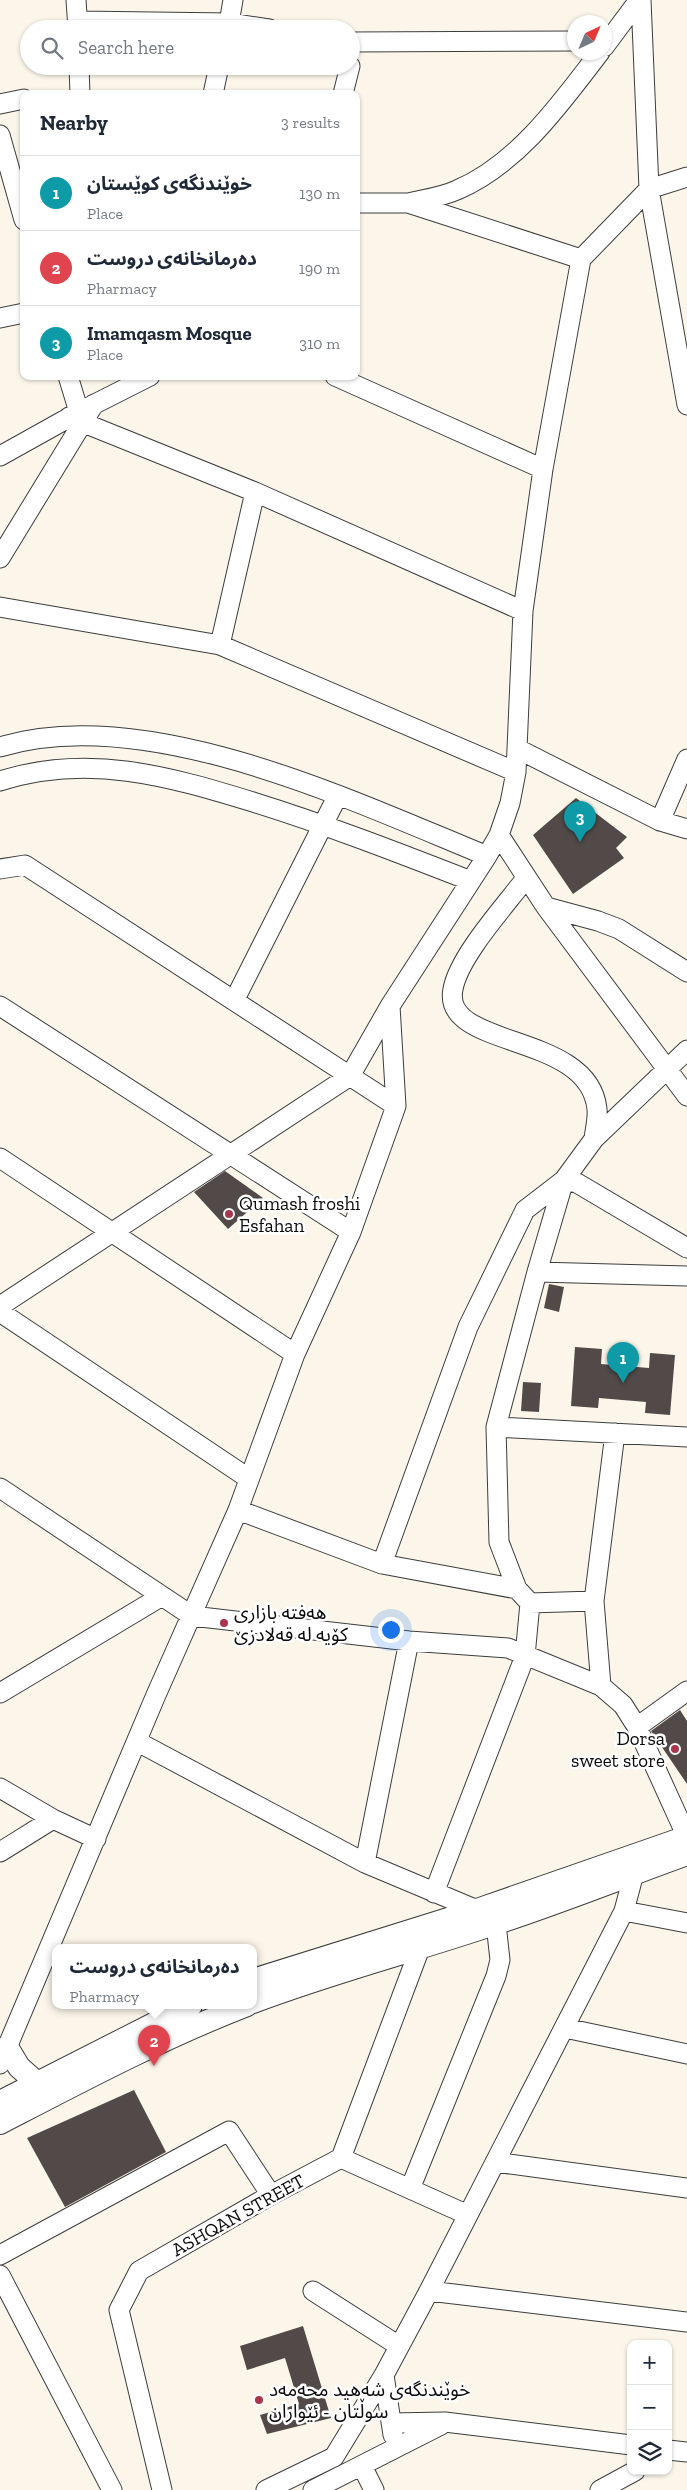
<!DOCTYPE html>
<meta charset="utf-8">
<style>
:root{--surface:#fff;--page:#f2f2f3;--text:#1f2937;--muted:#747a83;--line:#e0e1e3;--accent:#a7364e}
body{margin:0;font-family:"Zilla Slab","Noto Sans Arabic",serif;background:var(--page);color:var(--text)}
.controls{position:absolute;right:15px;bottom:15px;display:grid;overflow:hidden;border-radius:10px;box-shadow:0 1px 4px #0004}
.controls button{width:45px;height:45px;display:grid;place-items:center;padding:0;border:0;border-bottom:1px solid var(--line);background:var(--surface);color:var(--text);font:25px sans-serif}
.compass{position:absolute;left:567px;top:15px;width:45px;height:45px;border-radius:50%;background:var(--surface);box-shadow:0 1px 4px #0004;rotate:44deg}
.you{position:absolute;left:390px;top:1629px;width:18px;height:18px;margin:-12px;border:4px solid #fff;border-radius:50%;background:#1a73e8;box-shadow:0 0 0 8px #1a73e833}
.badge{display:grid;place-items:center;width:32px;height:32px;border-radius:50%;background:var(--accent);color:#fff;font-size:16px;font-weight:700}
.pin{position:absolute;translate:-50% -41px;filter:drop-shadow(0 1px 2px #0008)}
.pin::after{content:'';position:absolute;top:26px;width:18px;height:15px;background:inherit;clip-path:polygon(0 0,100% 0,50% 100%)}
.popup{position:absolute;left:52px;top:1944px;width:205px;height:65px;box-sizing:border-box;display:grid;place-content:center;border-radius:10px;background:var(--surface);filter:drop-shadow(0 1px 4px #0005);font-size:16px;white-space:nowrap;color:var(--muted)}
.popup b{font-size:19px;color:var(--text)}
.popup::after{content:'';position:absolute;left:50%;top:100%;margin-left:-10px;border:10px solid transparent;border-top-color:var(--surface)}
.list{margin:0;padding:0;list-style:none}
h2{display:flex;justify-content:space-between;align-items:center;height:65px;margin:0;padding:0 20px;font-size:21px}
h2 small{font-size:16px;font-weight:400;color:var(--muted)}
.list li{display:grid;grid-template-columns:32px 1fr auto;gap:15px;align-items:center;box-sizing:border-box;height:75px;padding:0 20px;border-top:1px solid var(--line)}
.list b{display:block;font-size:19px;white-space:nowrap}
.list p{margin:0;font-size:16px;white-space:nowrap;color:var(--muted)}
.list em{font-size:16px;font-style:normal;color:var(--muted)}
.icon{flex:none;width:28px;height:28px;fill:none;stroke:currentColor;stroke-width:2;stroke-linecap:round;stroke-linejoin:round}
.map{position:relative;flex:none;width:687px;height:2490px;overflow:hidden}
.search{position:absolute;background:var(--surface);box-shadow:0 1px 4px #0004;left:20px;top:20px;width:340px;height:55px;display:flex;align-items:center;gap:12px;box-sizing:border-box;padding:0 18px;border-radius:28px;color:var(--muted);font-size:19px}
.panel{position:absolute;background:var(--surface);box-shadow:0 1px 4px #0004;left:20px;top:90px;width:340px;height:290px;border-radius:10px}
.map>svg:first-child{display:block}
.building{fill:#514a48}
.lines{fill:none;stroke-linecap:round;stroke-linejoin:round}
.minor-casing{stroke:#3d3d3d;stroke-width:21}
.tertiary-casing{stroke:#3d3d3d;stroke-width:24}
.minor{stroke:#fff;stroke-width:19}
.tertiary{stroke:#fff;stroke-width:22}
.poi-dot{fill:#a7364e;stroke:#fff;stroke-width:2}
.labels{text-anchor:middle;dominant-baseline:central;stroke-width:5;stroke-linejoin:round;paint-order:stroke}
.poi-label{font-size:19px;fill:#0a0a0a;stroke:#fff;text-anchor:start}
.street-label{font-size:19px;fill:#0a0a0a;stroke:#fff}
</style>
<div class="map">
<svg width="687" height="2490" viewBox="0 0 687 2490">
<rect width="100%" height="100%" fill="#fcf6ea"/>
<path class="building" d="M576,798L627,837L616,848L624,858L573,894L533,835Z
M225,1171L263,1198L228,1229L194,1192Z
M549,1284L564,1287L559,1312L544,1308Z
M575,1347L602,1349L601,1364L649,1368L650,1353L675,1355L670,1415L645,1413L646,1402L599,1398L598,1408L571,1406Z
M523,1382L541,1383L539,1412L521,1411Z
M680,1710L687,1721V1784L651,1731Z
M134,2090L166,2152L65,2207L27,2138Z
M303,2326L331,2418L267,2434L260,2415L299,2404L285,2358L247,2370L240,2346Z"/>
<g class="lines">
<defs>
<path id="minor" d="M76,0L78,29
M77,21L230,23L269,29
M228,29L233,0
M351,42L574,41
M604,47L639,0
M79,66L80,94
M213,94L219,66
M343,94L350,66
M0,104L24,99
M0,135L24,220
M687,177L649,189L687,405
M356,203H408L581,259
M408,203C425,199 442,197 457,190C518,164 561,103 600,52
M0,318L24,313
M68,376L82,422
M335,376L543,469
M69,417L255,492L523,611
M0,456L79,412L150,376
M0,558L94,404
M0,607L220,645L516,772
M220,645L255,492
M0,747C145,702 353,801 487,856
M518,749L660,821L687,829
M0,781C88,753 168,776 253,802C327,825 399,853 471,881
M660,821L687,759
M499,835L546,907L598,921L619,929L687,972
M0,869L25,865L396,1106
M526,878C505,906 459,956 453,989C441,1050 589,1031 597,1109C598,1119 595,1129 594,1139
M546,907L687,1096
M234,1001L338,795
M0,1006L351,1232
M687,1050L594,1139L564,1180L577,1183L687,1248
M0,1158L295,1354
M537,1272L687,1276
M0,1306L350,1076L390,1006
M0,1312L248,1478
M496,1427L687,1437
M0,1488L192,1616L409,1641L508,1648L601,1686L623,1705L637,1727L687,1837
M238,1510L382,1564L517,1589
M382,1564L468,1327L525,1210L564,1180
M530,1603L594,1601
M601,1686L594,1601L615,1433
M0,1693L162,1596
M637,1727L687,1691
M138,1742L365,1863L477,1910
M0,1788L53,1819L96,1839
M0,1852L53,1819
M365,1863L409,1641
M434,1893L525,1656L530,1603L517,1589L499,1542L496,1427L537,1272L564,1180
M624,1911L687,1923
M565,2028L687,2054
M0,2064L156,1695L238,1510L295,1354L351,1232L396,1106L390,1006L487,856L499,835L510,803L516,772L523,611L543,469L581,259L649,189L641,0
M341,2158L468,2215
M495,2162L687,2188
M410,2189L496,1976L500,1960L496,1924
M0,2255L229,2131L271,2195
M0,2275L112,2490
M313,2291L399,2346
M429,2291L687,2322
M384,2375L393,2435
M391,2423L445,2422L631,2445
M668,2450L687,2452
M362,2466L374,2490
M162,2490L119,2310L139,2271L271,2195L341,2158L420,1948
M266,2490L334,2457L384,2375L429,2291L624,1911L634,1873
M313,2490L441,2425
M600,2490L635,2471"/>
<path id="tertiary" d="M253,1980L477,1910L687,1837
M253,2002C332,1972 414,1951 494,1924C559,1903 623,1877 687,1854
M7,2047L19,2067L37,2083
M0,2102L191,2005
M0,2123C81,2081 162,2038 247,2005"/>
</defs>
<use href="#minor" class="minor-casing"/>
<use href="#tertiary" class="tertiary-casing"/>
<use href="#minor" class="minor"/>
<use href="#tertiary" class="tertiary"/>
</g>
<g class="poi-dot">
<circle cx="229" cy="1214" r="5"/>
<circle cx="224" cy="1623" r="5"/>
<circle cx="675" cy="1749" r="5"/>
<circle cx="259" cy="2400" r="5"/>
</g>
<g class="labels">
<g class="poi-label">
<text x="239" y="1203">Qumash froshi<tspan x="239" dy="22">Esfahan</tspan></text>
<text x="234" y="1612">هەفتە بازاری<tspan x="234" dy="22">کۆیە لە قەلادزێ</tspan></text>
<text x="665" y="1738" text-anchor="end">Dorsa<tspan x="665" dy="22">sweet store</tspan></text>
<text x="269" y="2389">خوێندنگەی شەهید محەمەد<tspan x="269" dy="22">سوڵتان - ئێواران</tspan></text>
</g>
<g class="street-label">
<text transform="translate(238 2215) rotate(-29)">ASHQAN STREET</text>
</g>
</g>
</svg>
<div class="controls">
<button>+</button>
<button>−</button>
<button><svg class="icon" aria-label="layers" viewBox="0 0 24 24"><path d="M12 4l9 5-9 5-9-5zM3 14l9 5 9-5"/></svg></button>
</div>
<svg class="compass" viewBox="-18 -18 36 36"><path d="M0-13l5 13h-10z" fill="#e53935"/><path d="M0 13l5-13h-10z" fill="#747a83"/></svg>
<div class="you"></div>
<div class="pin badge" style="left:623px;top:1383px;background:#0f9aa8">1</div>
<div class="pin badge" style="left:154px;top:2066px;background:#e0444e">2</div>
<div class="popup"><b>دەرمانخانەی دروست</b>Pharmacy</div>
<div class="pin badge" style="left:580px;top:842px;background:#0f9aa8">3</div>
<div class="search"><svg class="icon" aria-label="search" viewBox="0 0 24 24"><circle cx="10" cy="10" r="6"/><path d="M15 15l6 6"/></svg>Search here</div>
<section class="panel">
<h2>Nearby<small>3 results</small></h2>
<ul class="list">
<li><span class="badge" style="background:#0f9aa8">1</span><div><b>خوێندنگەی کوێستان</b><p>Place</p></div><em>130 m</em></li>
<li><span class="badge" style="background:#e0444e">2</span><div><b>دەرمانخانەی دروست</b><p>Pharmacy</p></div><em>190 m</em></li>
<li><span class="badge" style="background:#0f9aa8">3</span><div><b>Imamqasm Mosque</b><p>Place</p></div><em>310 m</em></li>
</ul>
</section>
</div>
